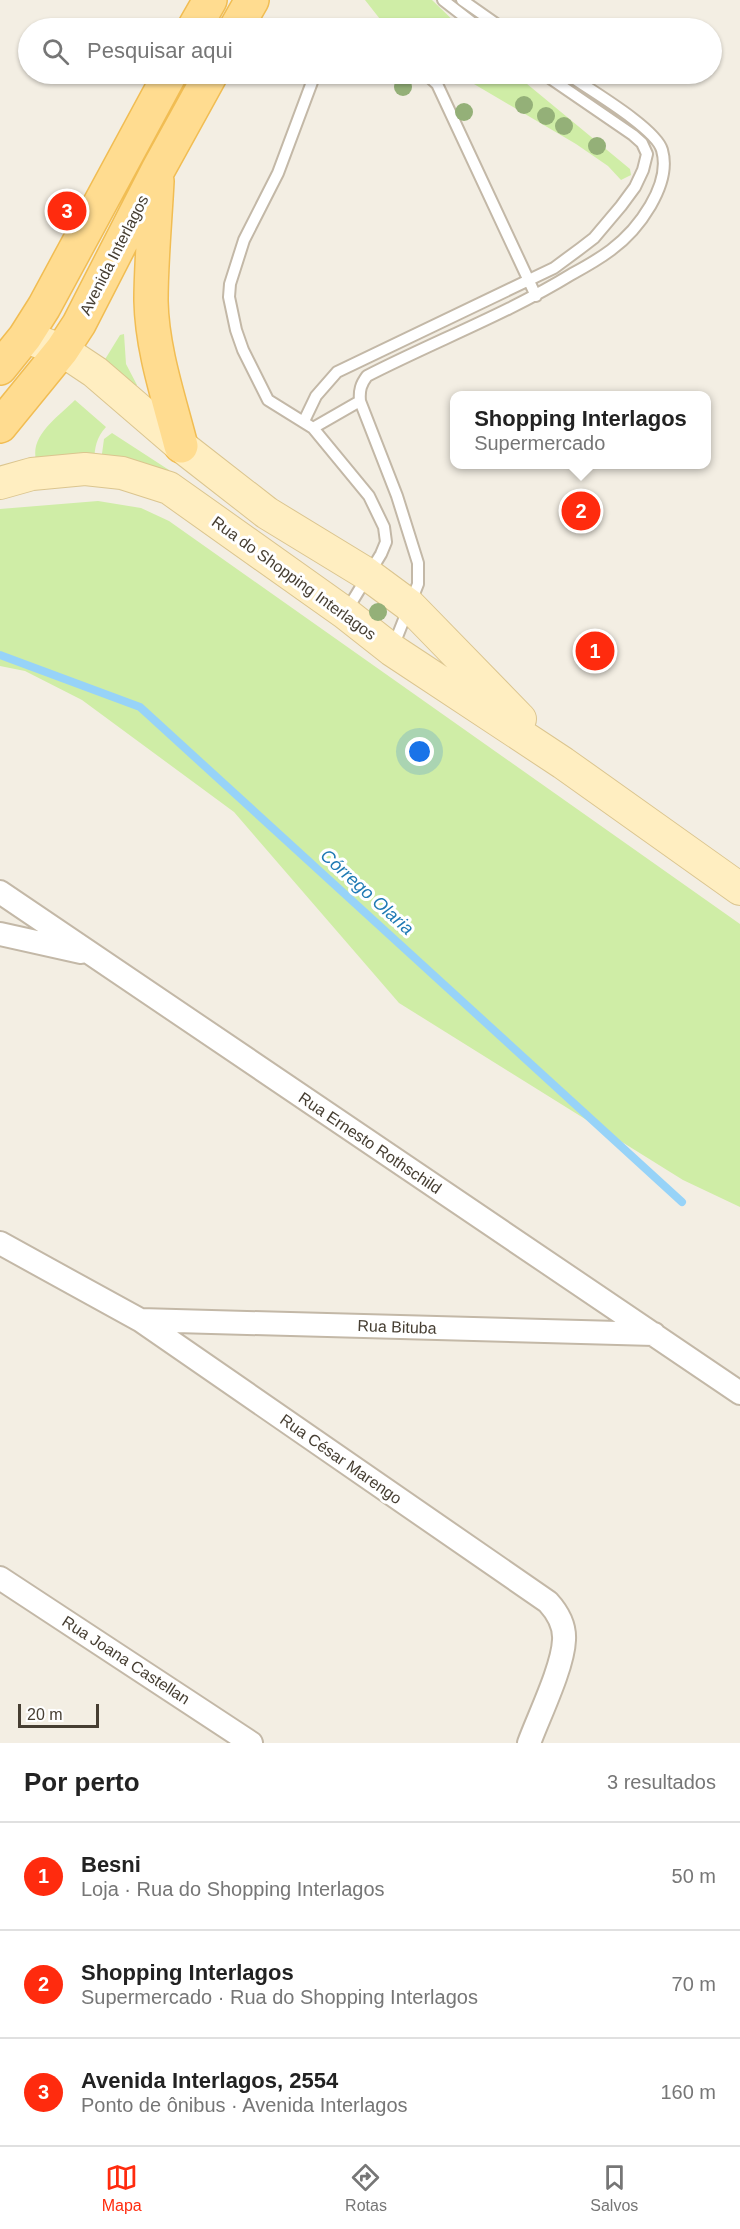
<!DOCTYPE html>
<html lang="pt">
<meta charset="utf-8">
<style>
:root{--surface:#fff;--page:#f2f2f2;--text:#222;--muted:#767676;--line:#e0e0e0;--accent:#ff2b0e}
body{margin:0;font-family:Helvetica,sans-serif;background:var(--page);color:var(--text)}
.scale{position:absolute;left:18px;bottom:15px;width:81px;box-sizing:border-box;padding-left:6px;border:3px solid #463e32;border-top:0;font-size:16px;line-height:21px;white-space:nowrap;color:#463e32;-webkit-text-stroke:4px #fff;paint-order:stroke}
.you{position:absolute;left:420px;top:752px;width:21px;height:21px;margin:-15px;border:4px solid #fff;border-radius:50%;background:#1a73e8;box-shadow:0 0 0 9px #1a73e833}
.badge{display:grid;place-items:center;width:39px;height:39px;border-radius:50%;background:var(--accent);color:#fff;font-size:20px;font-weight:700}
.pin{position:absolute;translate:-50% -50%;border:3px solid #fff;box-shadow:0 2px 6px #0006}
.popup{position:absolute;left:450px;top:391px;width:261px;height:78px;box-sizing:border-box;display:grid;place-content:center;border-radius:12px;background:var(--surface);filter:drop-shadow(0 2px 4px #0005);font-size:20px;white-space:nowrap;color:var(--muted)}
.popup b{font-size:22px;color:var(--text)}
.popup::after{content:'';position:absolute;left:50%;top:100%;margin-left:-12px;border:12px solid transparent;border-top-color:var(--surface)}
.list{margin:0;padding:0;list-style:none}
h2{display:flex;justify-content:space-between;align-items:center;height:78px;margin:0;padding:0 24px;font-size:26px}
h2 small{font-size:20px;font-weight:400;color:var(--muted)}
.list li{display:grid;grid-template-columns:39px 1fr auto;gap:18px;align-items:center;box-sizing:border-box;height:108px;padding:0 24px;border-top:2px solid var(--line)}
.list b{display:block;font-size:22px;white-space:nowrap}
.list p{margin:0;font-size:20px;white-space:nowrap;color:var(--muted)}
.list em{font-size:20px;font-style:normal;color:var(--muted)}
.icon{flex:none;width:33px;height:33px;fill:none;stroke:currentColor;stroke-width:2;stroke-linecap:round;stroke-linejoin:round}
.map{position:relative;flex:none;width:740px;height:1743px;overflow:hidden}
.search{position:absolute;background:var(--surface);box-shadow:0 2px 4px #0004;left:18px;right:18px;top:18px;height:66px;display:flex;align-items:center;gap:15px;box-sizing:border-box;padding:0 21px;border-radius:33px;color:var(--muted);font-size:22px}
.sheet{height:402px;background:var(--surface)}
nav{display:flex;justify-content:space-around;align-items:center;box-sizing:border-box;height:84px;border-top:2px solid var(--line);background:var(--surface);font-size:16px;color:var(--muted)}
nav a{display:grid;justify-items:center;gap:3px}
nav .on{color:var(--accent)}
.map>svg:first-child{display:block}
.green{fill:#cfeda6}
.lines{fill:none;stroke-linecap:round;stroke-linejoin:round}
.stream{stroke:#97d3f8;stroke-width:8}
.lane-casing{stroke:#c3b8a7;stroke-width:14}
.street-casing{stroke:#c3b8a7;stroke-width:26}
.secondary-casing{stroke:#dbc58f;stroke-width:34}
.primary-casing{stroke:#f1bd53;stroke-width:36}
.lane{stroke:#fff;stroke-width:10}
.street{stroke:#fff;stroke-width:22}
.secondary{stroke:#ffeec1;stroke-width:32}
.primary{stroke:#ffdc90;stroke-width:33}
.tree{fill:#94b078}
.labels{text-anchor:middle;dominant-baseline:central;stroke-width:6;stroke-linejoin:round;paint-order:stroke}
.street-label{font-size:16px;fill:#463e32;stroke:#fff}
.water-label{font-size:18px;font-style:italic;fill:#1f7ab4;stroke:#fff}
</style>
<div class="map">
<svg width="740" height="1743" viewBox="0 0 740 1743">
<rect width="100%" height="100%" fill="#f3eee3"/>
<path class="green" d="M365,0H432L461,28H387Z
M457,74H515L630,169L631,175L621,180L608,166L576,144Z
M124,334L126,364L137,385L131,388L104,361L120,335Z
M75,400L106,427C96,438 95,447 94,461L36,460C30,435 59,416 75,400Z
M112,433L169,470V475L101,461L104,439Z
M98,501L141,508L169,521L740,924V1207L683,1180L399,1003L234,812L82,700L25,671L0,666V509Z"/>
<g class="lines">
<path class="stream" d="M0,655L140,707L682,1202"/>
<defs>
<path id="lane" d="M443,0L479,28
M462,0L502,28
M315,74L278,173L244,240L230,284L229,297L236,330L243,350L268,400L313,428L369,496L384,527L386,542L381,554L347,610
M426,74L437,84L536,296
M304,421L316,396L337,372L554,268L581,248L594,238L621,206L635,187L643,170L647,154L642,143L633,135L544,74
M313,428L360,401
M393,647L418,584V563L397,496L360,401C359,390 361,384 367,376C435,341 507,314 572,274C585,267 599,259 611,250C638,230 672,185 662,150C656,128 587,88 567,74"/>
<path id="street" d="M0,892L740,1393
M0,934L81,952
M0,1243L140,1320L548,1602C558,1613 565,1625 564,1640C563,1667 539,1716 529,1743
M140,1320L654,1334
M0,1578L251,1743"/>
<path id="secondary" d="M25,337L62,350L95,372L181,446L267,513L367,574L409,605L520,719
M0,483L32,474L85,469L122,473L169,488L345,613L392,650L563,763L740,889"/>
<path id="primary" d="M194,28L210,0
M236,28L252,0
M157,181C155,221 151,262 151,301C152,350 169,399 181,446
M0,368L25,337L44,307L170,74
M0,426L62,350L79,324L158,170L211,74"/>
</defs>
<use href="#lane" class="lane-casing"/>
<use href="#street" class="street-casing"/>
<use href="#secondary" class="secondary-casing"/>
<use href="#primary" class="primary-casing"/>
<use href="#lane" class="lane"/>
<use href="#street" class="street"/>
<use href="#secondary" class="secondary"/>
<use href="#primary" class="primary"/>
</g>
<g class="tree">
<circle cx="403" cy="87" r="9"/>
<circle cx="524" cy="105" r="9"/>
<circle cx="464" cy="112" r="9"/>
<circle cx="546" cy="116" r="9"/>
<circle cx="564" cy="126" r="9"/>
<circle cx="597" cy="146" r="9"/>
<circle cx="378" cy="612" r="9"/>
</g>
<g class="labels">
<g class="street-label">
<text transform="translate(114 255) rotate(-63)">Avenida Interlagos</text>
<text transform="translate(294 578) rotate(36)">Rua do Shopping Interlagos</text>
<text transform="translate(370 1143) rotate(34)">Rua Ernesto Rothschild</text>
<text transform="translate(397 1327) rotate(2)">Rua Bituba</text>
<text transform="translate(341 1459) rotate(35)">Rua César Marengo</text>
<text transform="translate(126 1660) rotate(33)">Rua Joana Castellan</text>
</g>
<g class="water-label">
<text transform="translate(367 892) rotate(42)">Córrego Olaria</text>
</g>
</g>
</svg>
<div class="scale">20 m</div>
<div class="you"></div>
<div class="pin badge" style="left:595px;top:651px">1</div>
<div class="pin badge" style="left:581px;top:511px">2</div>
<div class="popup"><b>Shopping Interlagos</b>Supermercado</div>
<div class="pin badge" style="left:67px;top:211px">3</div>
<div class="search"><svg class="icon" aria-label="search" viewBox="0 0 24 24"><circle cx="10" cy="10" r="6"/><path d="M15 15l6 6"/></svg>Pesquisar aqui</div>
</div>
<section class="sheet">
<h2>Por perto<small>3 resultados</small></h2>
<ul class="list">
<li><span class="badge">1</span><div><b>Besni</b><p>Loja · Rua do Shopping Interlagos</p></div><em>50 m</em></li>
<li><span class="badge">2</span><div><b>Shopping Interlagos</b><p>Supermercado · Rua do Shopping Interlagos</p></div><em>70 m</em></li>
<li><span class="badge">3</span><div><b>Avenida Interlagos, 2554</b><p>Ponto de ônibus · Avenida Interlagos</p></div><em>160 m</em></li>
</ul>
</section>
<nav>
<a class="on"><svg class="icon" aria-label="map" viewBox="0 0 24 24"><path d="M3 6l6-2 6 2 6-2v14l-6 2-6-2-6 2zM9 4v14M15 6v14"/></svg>Mapa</a>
<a><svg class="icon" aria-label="directions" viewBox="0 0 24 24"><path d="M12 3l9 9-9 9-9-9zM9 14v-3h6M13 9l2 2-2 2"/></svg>Rotas</a>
<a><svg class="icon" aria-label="saved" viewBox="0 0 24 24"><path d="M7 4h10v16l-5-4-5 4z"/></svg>Salvos</a>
</nav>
